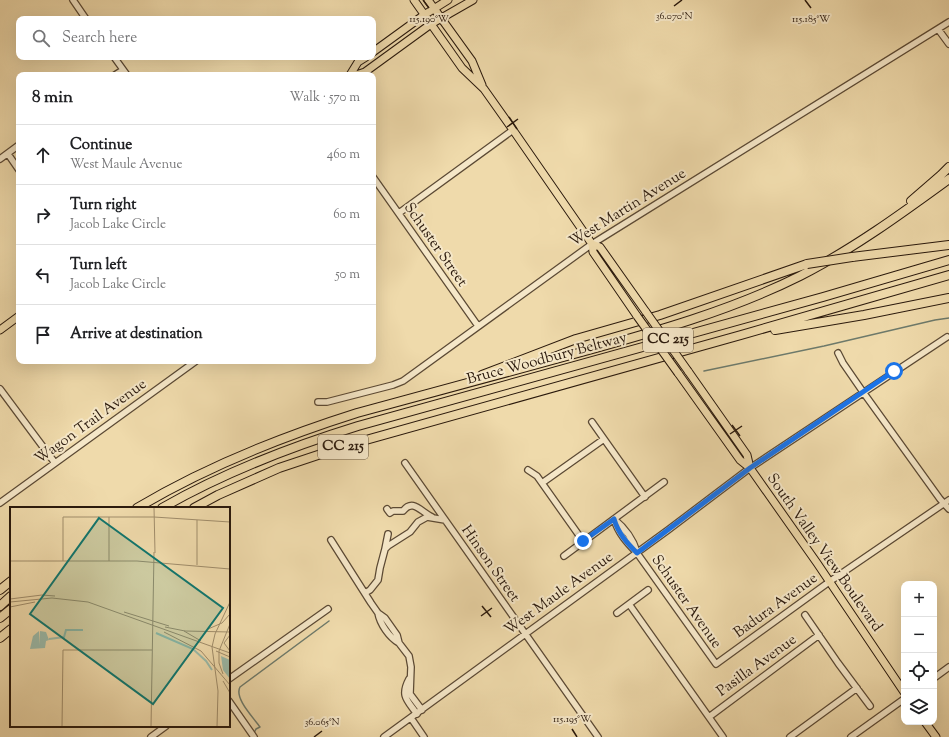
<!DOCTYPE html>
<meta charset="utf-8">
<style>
:root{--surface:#fff;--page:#f2f2f2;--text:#202124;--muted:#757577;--line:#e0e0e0}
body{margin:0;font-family:"Sorts Mill Goudy",serif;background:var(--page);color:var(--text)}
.controls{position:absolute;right:12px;bottom:12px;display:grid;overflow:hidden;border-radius:8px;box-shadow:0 4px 16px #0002}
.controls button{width:36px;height:36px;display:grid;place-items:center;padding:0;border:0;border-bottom:1px solid var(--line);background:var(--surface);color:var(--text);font:20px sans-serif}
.stop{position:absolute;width:12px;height:12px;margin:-9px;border:3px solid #1a73e8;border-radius:50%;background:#fff}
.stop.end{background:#1a73e8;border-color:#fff;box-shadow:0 1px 4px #0008}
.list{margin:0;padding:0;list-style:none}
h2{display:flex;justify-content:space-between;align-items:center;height:52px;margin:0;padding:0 16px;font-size:17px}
h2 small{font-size:13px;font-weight:400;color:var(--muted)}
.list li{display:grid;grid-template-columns:26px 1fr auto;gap:12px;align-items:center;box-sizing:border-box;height:60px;padding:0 16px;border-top:1px solid var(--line)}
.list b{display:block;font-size:15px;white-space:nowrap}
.list p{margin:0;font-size:13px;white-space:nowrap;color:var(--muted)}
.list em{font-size:13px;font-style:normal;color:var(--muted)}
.icon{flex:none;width:22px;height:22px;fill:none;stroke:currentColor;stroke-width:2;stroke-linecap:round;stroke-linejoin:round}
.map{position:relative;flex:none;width:949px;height:737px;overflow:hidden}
.search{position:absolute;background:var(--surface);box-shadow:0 4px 16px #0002;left:16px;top:16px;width:360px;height:44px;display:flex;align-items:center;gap:10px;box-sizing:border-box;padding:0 14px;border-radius:8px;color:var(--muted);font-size:15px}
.panel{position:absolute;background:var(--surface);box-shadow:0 4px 16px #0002;left:16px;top:72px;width:360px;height:292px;border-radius:8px}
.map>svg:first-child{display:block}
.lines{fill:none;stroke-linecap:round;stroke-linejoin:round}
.stream{stroke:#6d7a6b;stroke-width:1.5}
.minor-casing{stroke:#5b4934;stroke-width:8}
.major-casing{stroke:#2a190c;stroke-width:9}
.highway-casing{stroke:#2a190c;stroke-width:10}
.minor{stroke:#f5e7c8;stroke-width:5.5}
.major{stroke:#efdaab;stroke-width:7}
.highway{stroke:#efdaab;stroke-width:8}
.major-bridge-casing{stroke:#2a190c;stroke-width:9;stroke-linecap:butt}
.highway-bridge-casing{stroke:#2a190c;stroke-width:10;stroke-linecap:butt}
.major-bridge{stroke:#efdaab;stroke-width:7}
.highway-bridge{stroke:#efdaab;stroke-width:8}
.route{stroke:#1a73e8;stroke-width:5}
.ticks{fill:none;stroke:#2a190c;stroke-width:1.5}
.labels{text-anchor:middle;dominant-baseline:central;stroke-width:4;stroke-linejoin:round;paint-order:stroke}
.shield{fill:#f5e7c8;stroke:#675744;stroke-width:1}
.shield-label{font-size:14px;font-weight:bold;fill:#2a190c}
.street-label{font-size:15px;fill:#2a190c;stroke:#f5e7c8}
.inset-river{fill:none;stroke:#9abbaa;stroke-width:2}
.inset-road{fill:none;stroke:#a08d6b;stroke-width:1}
.view{fill:#0f766e;fill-opacity:0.15;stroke:#0f766e;stroke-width:2}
.inset-edge{fill:none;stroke:#2a190c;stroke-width:2}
.ticks-label{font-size:10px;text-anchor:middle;fill:#2a190c;stroke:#f5e7c8;stroke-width:4;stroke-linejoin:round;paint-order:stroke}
</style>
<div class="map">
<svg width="949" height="737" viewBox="0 0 949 737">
<rect width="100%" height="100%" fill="#efdaab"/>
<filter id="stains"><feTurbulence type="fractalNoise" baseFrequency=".005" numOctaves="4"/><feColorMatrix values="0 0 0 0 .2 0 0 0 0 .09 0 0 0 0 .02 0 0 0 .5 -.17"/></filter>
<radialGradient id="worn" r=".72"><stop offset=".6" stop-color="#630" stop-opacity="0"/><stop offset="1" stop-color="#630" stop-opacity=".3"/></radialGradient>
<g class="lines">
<path class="stream" d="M704,371L824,346L935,320L949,318
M254,733L256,729L260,727C253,717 234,698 240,687L329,621"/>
<defs>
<path id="minor" d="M73,0L86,19
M938,29L949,44
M114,57L127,75
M115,75L123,70
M8,154L19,170
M0,159L19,145
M373,177L478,326
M399,213L513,130
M838,353L843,363L863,392L940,499L949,509
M0,389L55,463
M318,402H327L393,385L403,381L592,244L949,22
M592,422L645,497
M405,463L598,737
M528,470L537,476L583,541
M542,483L604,439
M0,503L196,361
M387,509L390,513L393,511H403C413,498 421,512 432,517
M614,519C618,533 627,543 637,553L716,664L829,582L949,500
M614,519C625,528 633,539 637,552
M331,540L371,603L378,613L385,618L397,635L399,643L409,656L411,667L410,694L422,710
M385,549L388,534
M564,556L664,482
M365,593L370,590L378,580L380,568L385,549L388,546L410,532L418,522L427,517L445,520
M629,604L723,737
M378,613C380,624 389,637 399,643
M617,613L648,590
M805,615L838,663L870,706
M934,678L949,667
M229,679L328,609
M409,679C400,696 407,700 417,714
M229,701L254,737
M709,717L819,635
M411,718L424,737
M151,737L166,726
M384,737L668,530L750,468L947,337
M790,737L857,688
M851,737L904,699"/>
<path id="major" d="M414,0L462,68L484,89L513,130L592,244L593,252L637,316
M428,0L472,61L482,85
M373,52L424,15L448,0
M350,75L358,62L366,57
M356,75L365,72L431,24L473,0
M592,244L600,247L646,312
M0,330L19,316
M688,371L747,455L750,468
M678,373L740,460L750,468L817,563L904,692
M925,722L936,737"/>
<path id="highway" d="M911,201L941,175L949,167
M852,257L949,245
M775,330L864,315L949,298
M482,375L576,339L660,315L807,264
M137,508C206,467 281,437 357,413C431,393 505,373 578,353C654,332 730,311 800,276C853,249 901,214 949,179
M162,508C223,473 290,447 358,426L823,297L949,260
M194,508L218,495L279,468L348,445L741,335L949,275
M0,590L11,581
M0,606L11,596
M0,618L11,609
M0,638L11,629"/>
</defs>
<use href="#minor" class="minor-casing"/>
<use href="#major" class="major-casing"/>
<use href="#highway" class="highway-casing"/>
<use href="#minor" class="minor"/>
<use href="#major" class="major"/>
<use href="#highway" class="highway"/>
<defs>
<path id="major-bridge" d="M646,312L688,371
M637,316L678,373"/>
<path id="highway-bridge" d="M807,264L852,257"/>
</defs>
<use href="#major-bridge" class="major-bridge-casing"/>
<use href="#highway-bridge" class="highway-bridge-casing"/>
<use href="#major-bridge" class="major-bridge"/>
<use href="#highway-bridge" class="highway-bridge"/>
</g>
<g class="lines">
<path class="route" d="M583,541L614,519C618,533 627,543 637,553L750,468L894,371"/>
</g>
<path class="ticks" d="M423,0L429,8M805,0L811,8M674,6L682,0M509,117L517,129M507,127L518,119M732,425L740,436M730,434L742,426M482,606L491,617M481,616L492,608M572,729L577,737M314,737L322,731"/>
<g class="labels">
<g class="shield">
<rect x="643" y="328" width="50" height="24" rx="3"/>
<rect x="318" y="435" width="50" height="24" rx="3"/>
</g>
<g class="shield-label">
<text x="668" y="340">CC 215</text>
<text x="343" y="447">CC 215</text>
</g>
<g class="street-label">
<text transform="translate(628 208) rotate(-32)">West Martin Avenue</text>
<text transform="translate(435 245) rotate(55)">Schuster Street</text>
<text transform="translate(547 359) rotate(-15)">Bruce Woodbury Beltway</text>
<text transform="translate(91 422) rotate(-36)">Wagon Trail Avenue</text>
<text transform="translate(824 553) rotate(55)">South Valley View Boulevard</text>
<text transform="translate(490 564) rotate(55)">Hinson Street</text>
<text transform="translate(559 594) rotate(-36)">West Maule Avenue</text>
<text transform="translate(686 602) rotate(55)">Schuster Avenue</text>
<text transform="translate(776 606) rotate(-36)">Badura Avenue</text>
<text transform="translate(757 666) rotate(-36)">Pasilla Avenue</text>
</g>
</g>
<g transform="translate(10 507)">
<rect width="220" height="220" fill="#efdaab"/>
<path d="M29,124V138L30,124L36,125L39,133L36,134L35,141L20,142L23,129ZM211,149L220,153V172L213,163Z" fill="#9abbaa"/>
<path class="inset-river" d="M146,126L183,142L196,154L202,163M39,132L54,130L56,123H73"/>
<path class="inset-road" d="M144,0L145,46M0,54H127L220,62M53,54V10H144L220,15M99,54V10M187,58V13M0,92L32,88L45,89M0,95L42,91L78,95L220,146M0,100L25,95M114,105L159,119M155,120L175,124L220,125M198,122L212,116L220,107M174,124L191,134M154,125L191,144L220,178M220,128L214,136L220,144M206,144L220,150M213,167L209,156V144L220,117M213,174L220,186M52,220L53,143H142M141,220L144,45M207,220L208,184L202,140L205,127L220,95"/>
<path class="view" d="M89,11L213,101L143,197L20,107Z"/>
<rect width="220" height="220" class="inset-edge"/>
</g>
<g class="ticks-label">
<text x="674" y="19">36.070°N</text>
<text x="429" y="22">115.190°W</text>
<text x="811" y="22">115.185°W</text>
<text x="572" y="722">115.195°W</text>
<text x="322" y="725">36.065°N</text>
</g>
<rect width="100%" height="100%" filter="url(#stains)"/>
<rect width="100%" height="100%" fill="url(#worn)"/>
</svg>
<div class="controls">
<button>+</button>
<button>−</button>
<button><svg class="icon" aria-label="locate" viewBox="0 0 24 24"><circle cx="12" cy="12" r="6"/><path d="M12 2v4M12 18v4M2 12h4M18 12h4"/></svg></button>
<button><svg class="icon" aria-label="layers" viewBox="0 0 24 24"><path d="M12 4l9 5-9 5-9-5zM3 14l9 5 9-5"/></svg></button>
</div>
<div class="stop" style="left:894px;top:371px"></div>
<div class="stop end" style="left:583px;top:541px"></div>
<div class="search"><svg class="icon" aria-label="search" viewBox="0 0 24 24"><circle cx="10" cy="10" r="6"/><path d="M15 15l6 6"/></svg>Search here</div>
<section class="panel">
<h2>8 min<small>Walk · 570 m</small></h2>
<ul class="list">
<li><svg class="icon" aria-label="ahead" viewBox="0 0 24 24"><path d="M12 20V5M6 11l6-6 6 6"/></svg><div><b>Continue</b><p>West Maule Avenue</p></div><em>460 m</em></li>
<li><svg class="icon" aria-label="right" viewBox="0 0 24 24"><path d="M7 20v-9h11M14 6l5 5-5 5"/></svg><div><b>Turn right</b><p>Jacob Lake Circle</p></div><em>60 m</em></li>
<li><svg class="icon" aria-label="left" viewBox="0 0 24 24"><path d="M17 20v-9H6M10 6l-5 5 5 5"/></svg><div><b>Turn left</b><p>Jacob Lake Circle</p></div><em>50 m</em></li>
<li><svg class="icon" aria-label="arrive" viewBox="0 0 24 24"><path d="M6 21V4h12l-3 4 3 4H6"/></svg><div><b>Arrive at destination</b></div></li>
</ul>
</section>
</div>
